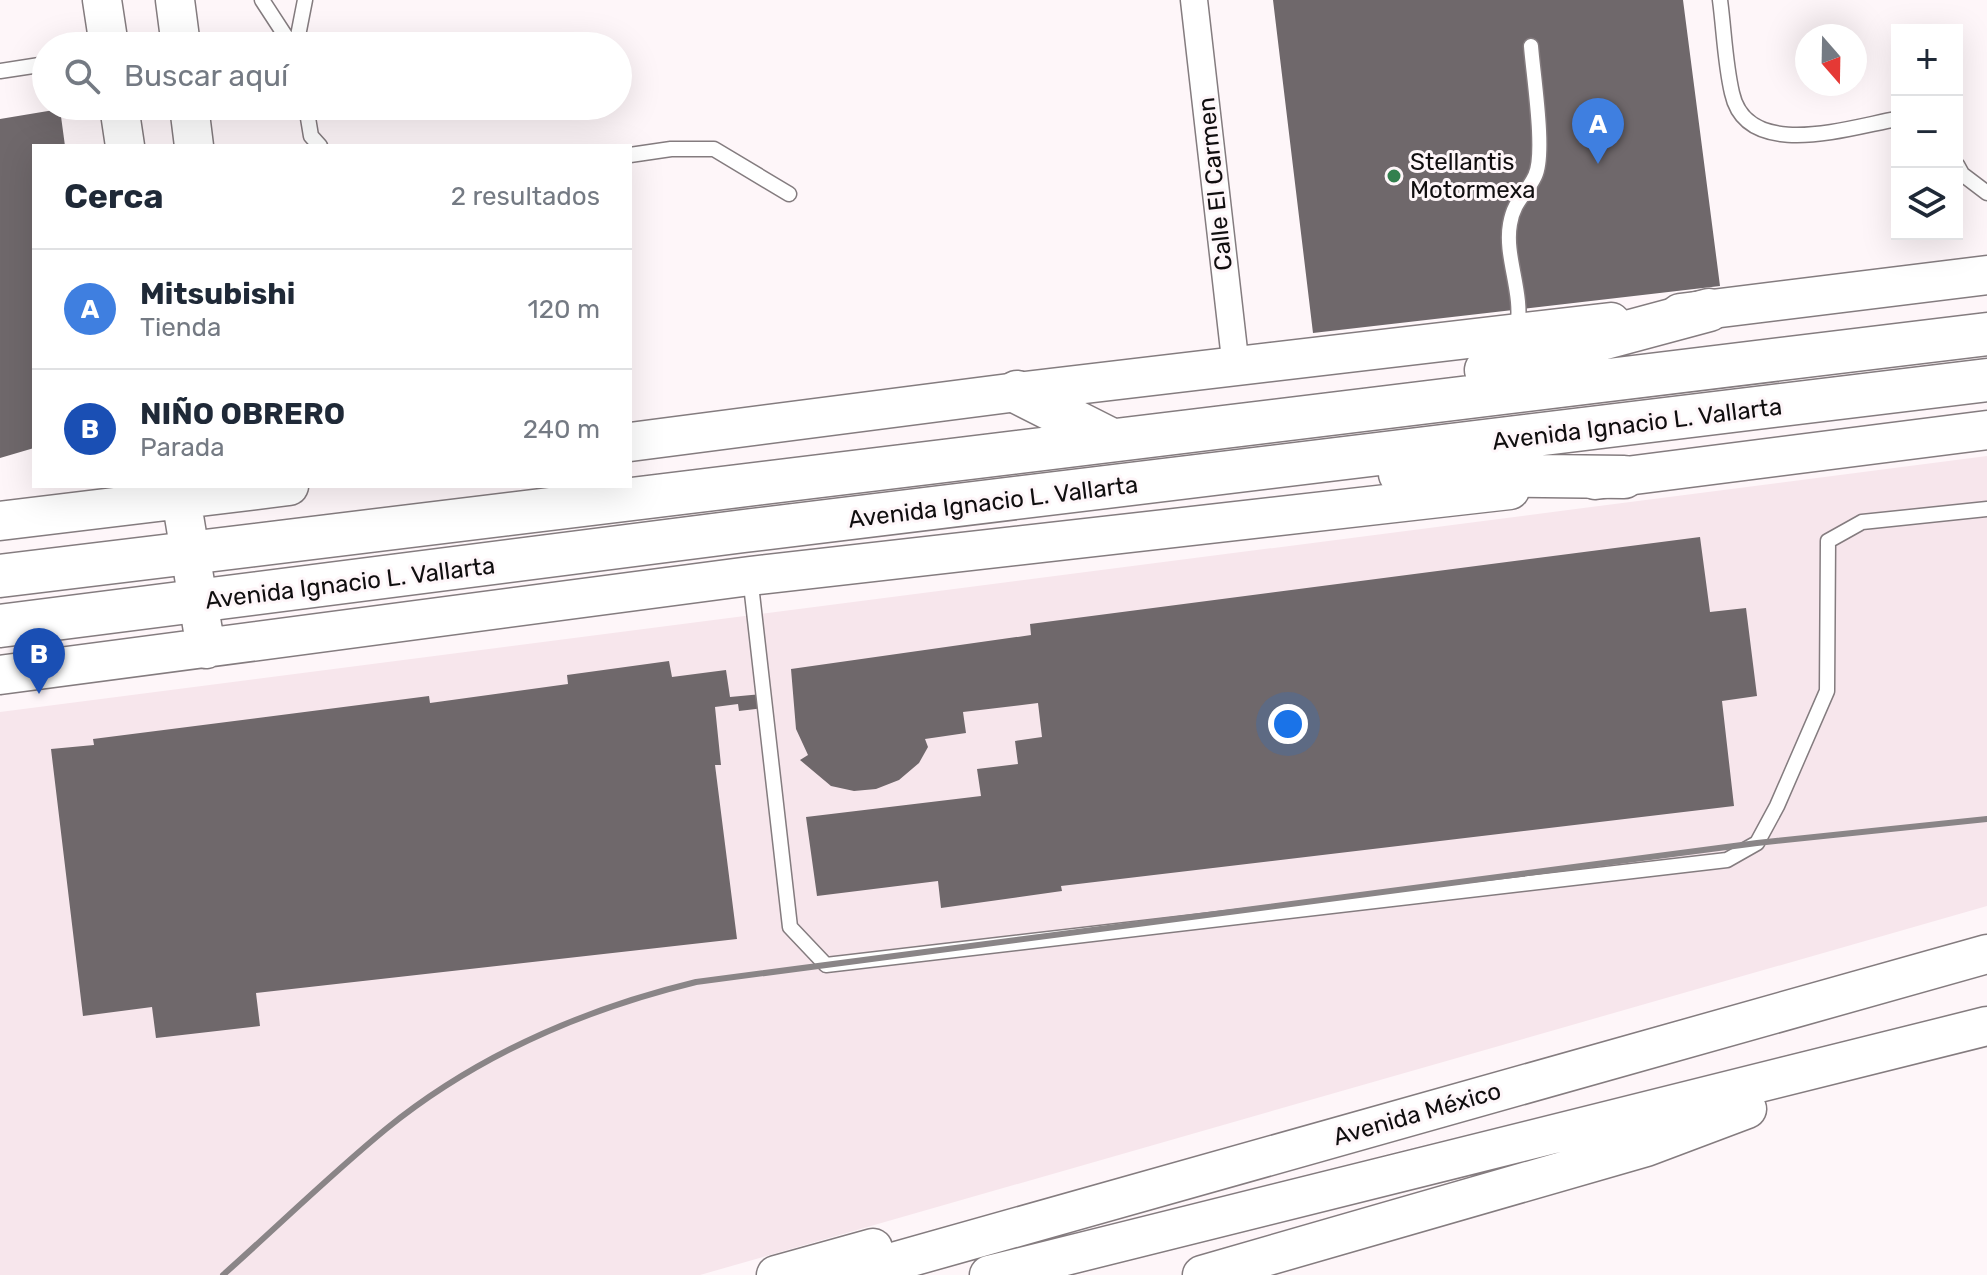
<!DOCTYPE html>
<html lang="es">
<meta charset="utf-8">
<style>
:root{--surface:#fff;--page:#f2f2f3;--text:#1f2937;--muted:#747a83;--line:#e0e1e3;--accent:#33804e}
body{margin:0;font-family:Rubik,sans-serif;background:var(--page);color:var(--text)}
.controls{position:absolute;right:24px;top:24px;display:grid;overflow:hidden;border-radius:0px;box-shadow:0 8px 32px #0002}
.controls button{width:72px;height:72px;display:grid;place-items:center;padding:0;border:0;border-bottom:2px solid var(--line);background:var(--surface);color:var(--text);font:40px sans-serif}
.compass{position:absolute;left:1795px;top:24px;width:72px;height:72px;border-radius:50%;background:var(--surface);box-shadow:0 8px 32px #0002;rotate:160deg}
.you{position:absolute;left:1288px;top:724px;width:28px;height:28px;margin:-20px;border:6px solid #fff;border-radius:50%;background:#1a73e8;box-shadow:0 0 0 12px #1a73e833}
.badge{display:grid;place-items:center;width:52px;height:52px;border-radius:50%;background:var(--accent);color:#fff;font-size:26px;font-weight:700}
.pin{position:absolute;translate:-50% -66px;filter:drop-shadow(0 2px 4px #0008)}
.pin::after{content:'';position:absolute;top:42px;width:28px;height:24px;background:inherit;clip-path:polygon(0 0,100% 0,50% 100%)}
.list{margin:0;padding:0;list-style:none}
h2{display:flex;justify-content:space-between;align-items:center;height:104px;margin:0;padding:0 32px;font-size:34px}
h2 small{font-size:26px;font-weight:400;color:var(--muted)}
.list li{display:grid;grid-template-columns:52px 1fr auto;gap:24px;align-items:center;box-sizing:border-box;height:120px;padding:0 32px;border-top:2px solid var(--line)}
.list b{display:block;font-size:30px;white-space:nowrap}
.list p{margin:0;font-size:26px;white-space:nowrap;color:var(--muted)}
.list em{font-size:26px;font-style:normal;color:var(--muted)}
.icon{flex:none;width:44px;height:44px;fill:none;stroke:currentColor;stroke-width:2;stroke-linecap:round;stroke-linejoin:round}
.map{position:relative;flex:none;width:1987px;height:1275px;overflow:hidden}
.search{position:absolute;background:var(--surface);box-shadow:0 8px 32px #0002;left:32px;top:32px;width:600px;height:88px;display:flex;align-items:center;gap:20px;box-sizing:border-box;padding:0 28px;border-radius:44px;color:var(--muted);font-size:30px}
.panel{position:absolute;background:var(--surface);box-shadow:0 8px 32px #0002;left:32px;top:144px;width:600px;height:344px;border-radius:0px}
.map>svg:first-child{display:block}
.built{fill:#f7e6ec}
.building{fill:#6f686b}
.lines{fill:none;stroke-linecap:round;stroke-linejoin:round}
.service-casing{stroke:#847c7f;stroke-width:17}
.minor-casing{stroke:#847c7f;stroke-width:29}
.secondary-casing{stroke:#847c7f;stroke-width:41}
.primary-casing{stroke:#847c7f;stroke-width:45}
.service{stroke:#fff;stroke-width:14}
.minor{stroke:#fff;stroke-width:26}
.secondary{stroke:#fff;stroke-width:38}
.primary{stroke:#fff;stroke-width:42}
.rail{stroke:#8a8587;stroke-width:6}
.poi-dot{fill:#33804e;stroke:#fef6f9;stroke-width:3}
.labels{text-anchor:middle;dominant-baseline:central;stroke-width:6;stroke-linejoin:round;paint-order:stroke}
.poi-label{font-size:24px;fill:#100e0f;stroke:#fef6f9;text-anchor:start}
.street-label{font-size:24px;fill:#100e0f;stroke:#fef6f9}
</style>
<div class="map">
<svg width="1987" height="1275" viewBox="0 0 1987 1275">
<rect width="100%" height="100%" fill="#fef6f9"/>
<path class="built" d="M1987,456V906L700,1275H0V712Z"/>
<path class="building" d="M1273,0H1683L1720,286L1313,333Z
M60,109L65,146H34V448L0,458V119Z
M1700,537L1710,612L1746,608L1757,696L1722,701L1734,806L1061,886L1062,891L941,908L938,881L817,896L806,817L981,796L977,769L1018,764L1015,741L1042,737L1038,703L963,712L966,733L925,739L928,747L919,763L899,780L876,789L854,791L831,786L800,760L808,755L796,729L791,669L1031,635L1030,624Z
M669,661L672,677L726,670L730,697L762,694L764,708L739,711L738,704L715,707L721,765H715L737,939L256,993L260,1026L156,1038L152,1007L83,1016L51,749L94,745L93,739L429,696L430,703L568,684L567,675Z"/>
<g class="lines">
<defs>
<path id="service" d="M262,0L292,46
M1720,0C1724,30 1725,63 1732,93C1747,162 1850,127 1897,119
M296,46L305,0
M0,71L46,64
M306,106L311,136L320,146
M630,155L671,149H714L789,194
M1957,165L1962,174L1987,193
M1517,329C1524,293 1504,257 1510,224C1514,200 1526,195 1535,176C1546,154 1533,74 1531,46
M750,576L790,927L826,965L1727,860L1757,843L1777,806L1827,691L1828,541L1862,522L1987,509"/>
<path id="minor" d="M1194,0L1236,368"/>
<path id="secondary" d="M102,0L109,46
M175,0L181,46
M119,106L125,146
M189,106L194,146
M1680,313L1987,275
M630,442L1017,392L1611,322
M1595,480L1987,430
M179,486L206,649
M0,521L289,486
M0,675L750,576L1510,490
M776,1275L873,1248
M847,1275L1987,954
M989,1275L1987,1026
M1202,1275L1646,1147L1747,1109"/>
<path id="primary" d="M1486,370L1709,310
M1017,392L1106,437
M1400,474L1624,477
M0,576C662,494 1324,410 1987,334
M0,626L744,531L1987,380"/>
</defs>
<use href="#service" class="service-casing"/>
<use href="#minor" class="minor-casing"/>
<use href="#secondary" class="secondary-casing"/>
<use href="#primary" class="primary-casing"/>
<use href="#service" class="service"/>
<use href="#minor" class="minor"/>
<use href="#secondary" class="secondary"/>
<use href="#primary" class="primary"/>
<path class="rail" d="M223,1275C277,1227 330,1175 386,1129C476,1056 585,1009 696,982L1757,843L1987,819"/>
</g>
<circle class="poi-dot" cx="1394" cy="176" r="8"/>
<g class="labels">
<g class="poi-label">
<text x="1410" y="162">Stellantis<tspan x="1410" dy="28">Motormexa</tspan></text>
</g>
<g class="street-label">
<text transform="translate(1215 184) rotate(-96)">Calle El Carmen</text>
<text transform="translate(1637 424) rotate(-7)">Avenida Ignacio L. Vallarta</text>
<text transform="translate(993 502) rotate(-7)">Avenida Ignacio L. Vallarta</text>
<text transform="translate(350 583) rotate(-7)">Avenida Ignacio L. Vallarta</text>
<text transform="translate(1417 1114) rotate(-16)">Avenida México</text>
</g>
</g>
</svg>
<div class="controls">
<button>+</button>
<button>−</button>
<button><svg class="icon" aria-label="layers" viewBox="0 0 24 24"><path d="M12 4l9 5-9 5-9-5zM3 14l9 5 9-5"/></svg></button>
</div>
<svg class="compass" viewBox="-18 -18 36 36"><path d="M0-13l5 13h-10z" fill="#e53935"/><path d="M0 13l5-13h-10z" fill="#747a83"/></svg>
<div class="you"></div>
<div class="pin badge" style="left:1598px;top:164px;background:#3f7fe0">A</div>
<div class="pin badge" style="left:39px;top:694px;background:#1a4fb4">B</div>
<div class="search"><svg class="icon" aria-label="search" viewBox="0 0 24 24"><circle cx="10" cy="10" r="6"/><path d="M15 15l6 6"/></svg>Buscar aquí</div>
<section class="panel">
<h2>Cerca<small>2 resultados</small></h2>
<ul class="list">
<li><span class="badge" style="background:#3f7fe0">A</span><div><b>Mitsubishi</b><p>Tienda</p></div><em>120 m</em></li>
<li><span class="badge" style="background:#1a4fb4">B</span><div><b>NIÑO OBRERO</b><p>Parada</p></div><em>240 m</em></li>
</ul>
</section>
</div>
